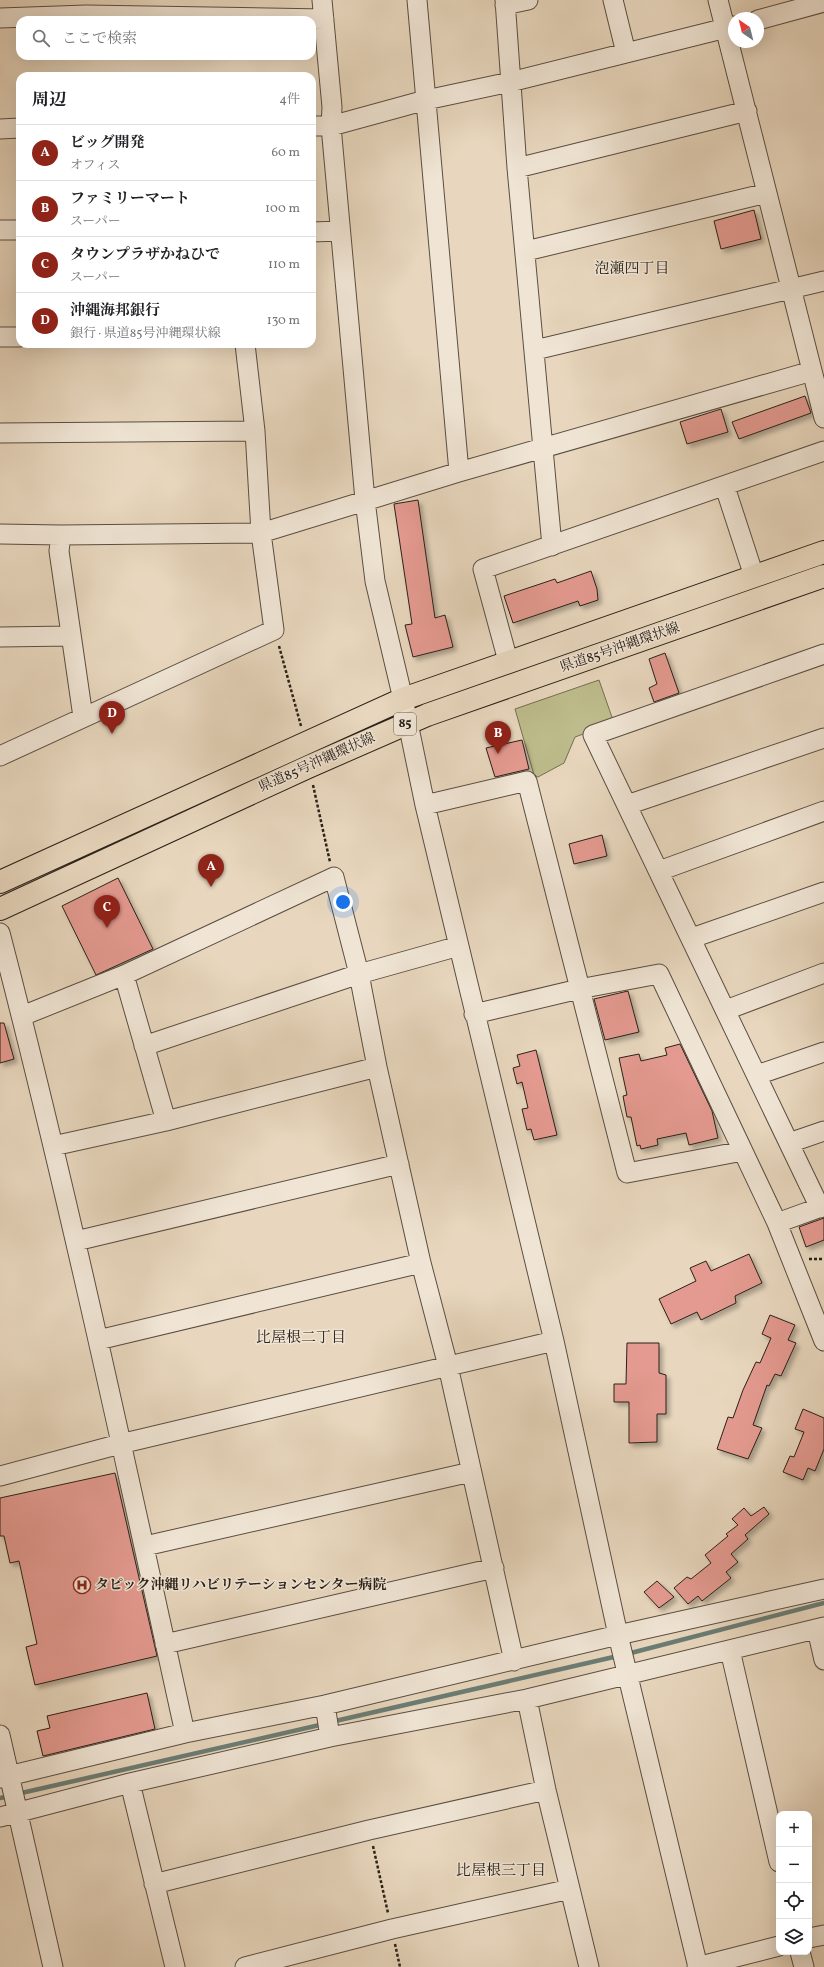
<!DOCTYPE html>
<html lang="ja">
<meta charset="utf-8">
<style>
:root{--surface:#fff;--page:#f2f2f2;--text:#202124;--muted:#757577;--line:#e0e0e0;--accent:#8f2418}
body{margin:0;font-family:Vollkorn,"Noto Serif JP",serif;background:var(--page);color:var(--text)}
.controls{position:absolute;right:12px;bottom:12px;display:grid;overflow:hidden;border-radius:8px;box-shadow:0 4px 16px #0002}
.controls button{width:36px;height:36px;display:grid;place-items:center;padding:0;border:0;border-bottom:1px solid var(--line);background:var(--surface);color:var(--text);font:20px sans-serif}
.compass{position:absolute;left:728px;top:12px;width:36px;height:36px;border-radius:50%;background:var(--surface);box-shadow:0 4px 16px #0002;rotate:325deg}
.you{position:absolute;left:343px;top:902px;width:14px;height:14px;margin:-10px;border:3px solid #fff;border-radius:50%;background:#1a73e8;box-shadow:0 0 0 6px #1a73e833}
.badge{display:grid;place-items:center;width:26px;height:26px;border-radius:50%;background:var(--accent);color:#fff;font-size:13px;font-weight:700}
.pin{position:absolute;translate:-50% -33px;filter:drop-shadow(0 1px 2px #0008)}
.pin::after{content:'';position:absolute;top:21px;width:14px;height:12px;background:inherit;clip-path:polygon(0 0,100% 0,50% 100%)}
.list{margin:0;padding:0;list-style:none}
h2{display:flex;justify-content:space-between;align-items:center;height:52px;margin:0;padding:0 16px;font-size:17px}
h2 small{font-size:13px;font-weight:400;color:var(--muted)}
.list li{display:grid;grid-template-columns:26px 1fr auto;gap:12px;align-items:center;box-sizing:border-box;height:56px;padding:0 16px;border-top:1px solid var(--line)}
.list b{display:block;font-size:15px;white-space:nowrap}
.list p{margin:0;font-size:13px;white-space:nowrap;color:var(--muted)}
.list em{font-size:13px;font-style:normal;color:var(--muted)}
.icon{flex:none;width:22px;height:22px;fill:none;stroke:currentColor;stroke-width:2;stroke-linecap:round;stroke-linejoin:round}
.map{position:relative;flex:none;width:824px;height:1967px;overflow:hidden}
.search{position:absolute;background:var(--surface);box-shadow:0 4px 16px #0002;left:16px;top:16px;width:300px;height:44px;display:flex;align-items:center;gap:10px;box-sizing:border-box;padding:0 14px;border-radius:12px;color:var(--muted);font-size:15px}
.panel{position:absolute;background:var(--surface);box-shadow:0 4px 16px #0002;left:16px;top:72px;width:300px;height:276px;border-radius:12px}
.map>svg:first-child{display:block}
.green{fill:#bebc8c;stroke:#746e52}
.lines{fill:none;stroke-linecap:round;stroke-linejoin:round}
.stream{stroke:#6b7d75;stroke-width:4.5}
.building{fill:#e49a90;stroke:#2a2119;filter:url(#shadow)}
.minor-casing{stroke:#5a4e42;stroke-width:21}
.major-casing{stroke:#2a2119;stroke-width:24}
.path{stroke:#2a2119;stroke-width:2.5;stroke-dasharray:3 2;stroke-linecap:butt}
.minor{stroke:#f0e5d5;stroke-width:19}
.major{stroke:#e8d7be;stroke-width:22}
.labels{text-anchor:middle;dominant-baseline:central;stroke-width:3;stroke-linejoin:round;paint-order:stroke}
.shield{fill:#f0e5d5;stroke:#655c51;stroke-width:1}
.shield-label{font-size:13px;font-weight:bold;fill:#2a2119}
.street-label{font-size:14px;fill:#2a2119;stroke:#f0e5d5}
.poi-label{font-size:14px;font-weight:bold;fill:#2a2119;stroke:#f0e5d5;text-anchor:start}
.neighbourhood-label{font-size:15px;fill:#2a2119;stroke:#f0e5d5}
</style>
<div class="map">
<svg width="824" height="1967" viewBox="0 0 824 1967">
<defs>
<filter id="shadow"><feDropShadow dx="3.5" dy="3.5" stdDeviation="2" flood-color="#0004"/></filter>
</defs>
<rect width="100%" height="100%" fill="#e8d7be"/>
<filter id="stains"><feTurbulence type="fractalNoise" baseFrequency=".005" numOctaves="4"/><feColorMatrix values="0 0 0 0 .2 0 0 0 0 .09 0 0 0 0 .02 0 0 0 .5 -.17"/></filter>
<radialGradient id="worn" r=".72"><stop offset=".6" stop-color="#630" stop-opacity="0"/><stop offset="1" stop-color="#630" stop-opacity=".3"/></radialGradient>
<path class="green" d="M599,680L614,723L575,737L564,763L538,777L534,775L515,709Z"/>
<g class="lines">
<path class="stream" d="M627,1654L824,1603
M331,1722L618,1656
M17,1794L324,1724
M0,1798L10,1796"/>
</g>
<path class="building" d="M754,210L761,239L721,249L714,221Z
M805,396L811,413L739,439L732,422Z
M721,409L728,432L687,444L680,422Z
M418,500L435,618L445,615L453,647L413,657L405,625L412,624L394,504Z
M591,571L597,589L598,600L580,606L578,601L513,623L504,596L555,579L557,583Z
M665,653L679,693L654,702L649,688L657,684L649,659Z
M522,740L529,769L495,777L486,748Z
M602,835L607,856L574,864L569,844Z
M118,878L153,949L96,975L62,906Z
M628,991L639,1032L605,1040L594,999Z
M0,1023H4L14,1059L0,1063Z
M680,1044L712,1111L718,1138L689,1145L686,1133L657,1139L658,1145L641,1149L640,1145L637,1146L631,1117H627L623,1096L627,1095L619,1058L639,1054L641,1061L667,1055L665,1048Z
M536,1050L557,1135L534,1140L531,1129L527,1130L522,1109L528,1108L522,1082L517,1084L513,1068L520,1066L517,1055Z
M824,1218V1240L806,1247L799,1227Z
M749,1254L762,1283L735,1296L736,1303L701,1320L697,1312L671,1324L659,1299L696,1281L690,1268L706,1261L711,1271Z
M770,1315L795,1325L788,1340L796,1343L781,1376L775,1374L769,1386L767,1385L753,1425L762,1428L748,1459L717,1449L728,1417L733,1418L743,1390L756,1362L760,1363L771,1338L762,1334Z
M627,1343H659V1373L666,1375V1414H657V1442L629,1443V1402H614V1384H626Z
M803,1409L824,1418V1449L815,1471L808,1468L803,1480L783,1472L790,1456L794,1457L804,1432L795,1429Z
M115,1473L157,1656L35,1685L26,1647L37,1644L19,1561L10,1563L4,1536H0V1498Z
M764,1507L769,1514L745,1535L748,1539L731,1554L738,1562L726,1572L731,1578L702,1601L698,1596L688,1604L674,1588L687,1577L691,1579L711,1563L705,1555L728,1536L726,1534L738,1525L732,1519L744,1508L751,1516Z
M657,1581L674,1597L659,1608L644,1592Z
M147,1693L155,1729L43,1756L37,1731L50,1728L47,1716Z"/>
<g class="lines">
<defs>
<path id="minor" d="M322,0L332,107L331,126L365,500L375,581L403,699L425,805L554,1341L618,1635L698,1967
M417,0L459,472
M505,0L517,168L552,546
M613,0L626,53
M718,0L824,418
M505,5L528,0
M0,18L86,15L324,19
M758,20L824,2
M312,126H331L426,100L510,82L734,26
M0,129L20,128
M517,168L747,111
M0,230H20
M312,232L340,231
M526,251L767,193
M0,337H20
M535,350L824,281
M0,433L255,431
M725,487L754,576
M0,534L61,535L261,533L459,472L812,371
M61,535L59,551L83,717
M0,637L71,636
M508,661L483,569L824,451
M0,756L274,630L261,533L255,431L245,344
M425,805L527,781L627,1173L743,1151
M627,805L824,738
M659,871L824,811
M0,933C69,1198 126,1466 185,1733
M692,938L824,892
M124,975L166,1121
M726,1010L824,973
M474,1014L579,989L659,974L777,1223L824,1341
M22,1016L124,975L334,877L359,974L377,1067L421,1263L448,1366L514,1661
M144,1046L359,974L459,946
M757,1075L824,1052
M789,1143L824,1131
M53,1146L166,1121L377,1067
M820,1208L593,735L824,654
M777,1223L824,1206
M76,1241L399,1164
M98,1340L421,1263
M0,1476L120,1444L554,1341
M145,1546L471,1472
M817,1629L824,1660
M165,1644L494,1568
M730,1650L779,1862
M527,1699L546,1790L589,1967
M325,1705L330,1737
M0,1735L53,1967
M0,1778L185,1733L325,1705L618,1635L824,1589
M130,1783L175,1967
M0,1817L130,1783L330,1737L527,1699L824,1627
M154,1884L369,1830L546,1790
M809,1938L824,1935
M800,1952L804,1967
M245,1967L392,1929L570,1889
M697,1967L779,1946"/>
<path id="major" d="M0,882L403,699L824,552
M0,909L308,767L427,715L824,576"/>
</defs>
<use href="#minor" class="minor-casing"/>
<use href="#major" class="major-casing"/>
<path class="path" d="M279,646L301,726
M313,785L330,862
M809,1259H824
M373,1846L388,1913
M395,1944L400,1967"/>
<use href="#minor" class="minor"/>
<use href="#major" class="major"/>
</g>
<defs>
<symbol id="hospital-ring" viewBox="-11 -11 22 22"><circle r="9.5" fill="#f0e5d5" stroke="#8f2418" stroke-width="1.5"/><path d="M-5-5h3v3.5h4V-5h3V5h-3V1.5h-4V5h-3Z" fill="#8f2418"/></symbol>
</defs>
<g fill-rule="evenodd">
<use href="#hospital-ring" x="72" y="1575" width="20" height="20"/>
</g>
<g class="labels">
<rect class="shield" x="394" y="713" width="22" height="22" rx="3"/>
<g class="shield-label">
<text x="405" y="724">85</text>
</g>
<g class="street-label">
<text transform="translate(620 648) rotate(-19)">県道85号沖縄環状線</text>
<text transform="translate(317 763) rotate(-24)">県道85号沖縄環状線</text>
</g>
<g class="poi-label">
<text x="95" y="1585">タピック沖縄リハビリテーションセンター病院</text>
</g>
<g class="neighbourhood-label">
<text x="632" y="269">泡瀬四丁目</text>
<text x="301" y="1338">比屋根二丁目</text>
<text x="501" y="1871">比屋根三丁目</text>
</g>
</g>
<rect width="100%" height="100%" filter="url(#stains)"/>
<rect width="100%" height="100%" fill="url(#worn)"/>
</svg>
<div class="controls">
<button>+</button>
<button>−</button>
<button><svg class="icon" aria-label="locate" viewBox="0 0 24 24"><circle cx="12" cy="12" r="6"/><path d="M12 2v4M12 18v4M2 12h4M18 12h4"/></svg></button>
<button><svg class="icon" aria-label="layers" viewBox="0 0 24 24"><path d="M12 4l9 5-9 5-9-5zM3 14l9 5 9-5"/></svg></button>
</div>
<svg class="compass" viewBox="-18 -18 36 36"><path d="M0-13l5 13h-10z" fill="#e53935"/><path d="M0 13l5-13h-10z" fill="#757577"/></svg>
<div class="you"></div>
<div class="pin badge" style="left:211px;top:887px">A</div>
<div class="pin badge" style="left:498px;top:754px">B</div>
<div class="pin badge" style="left:107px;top:928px">C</div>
<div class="pin badge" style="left:112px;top:734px">D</div>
<div class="search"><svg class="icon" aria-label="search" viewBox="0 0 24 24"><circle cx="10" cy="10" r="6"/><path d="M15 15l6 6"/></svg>ここで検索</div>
<section class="panel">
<h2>周辺<small>4件</small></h2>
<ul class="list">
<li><span class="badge">A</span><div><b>ビッグ開発</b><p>オフィス</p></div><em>60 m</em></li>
<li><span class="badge">B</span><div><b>ファミリーマート</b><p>スーパー</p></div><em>100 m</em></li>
<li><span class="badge">C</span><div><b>タウンプラザかねひで</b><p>スーパー</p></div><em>110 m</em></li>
<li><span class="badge">D</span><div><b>沖縄海邦銀行</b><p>銀行 · 県道85号沖縄環状線</p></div><em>130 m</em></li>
</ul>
</section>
</div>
